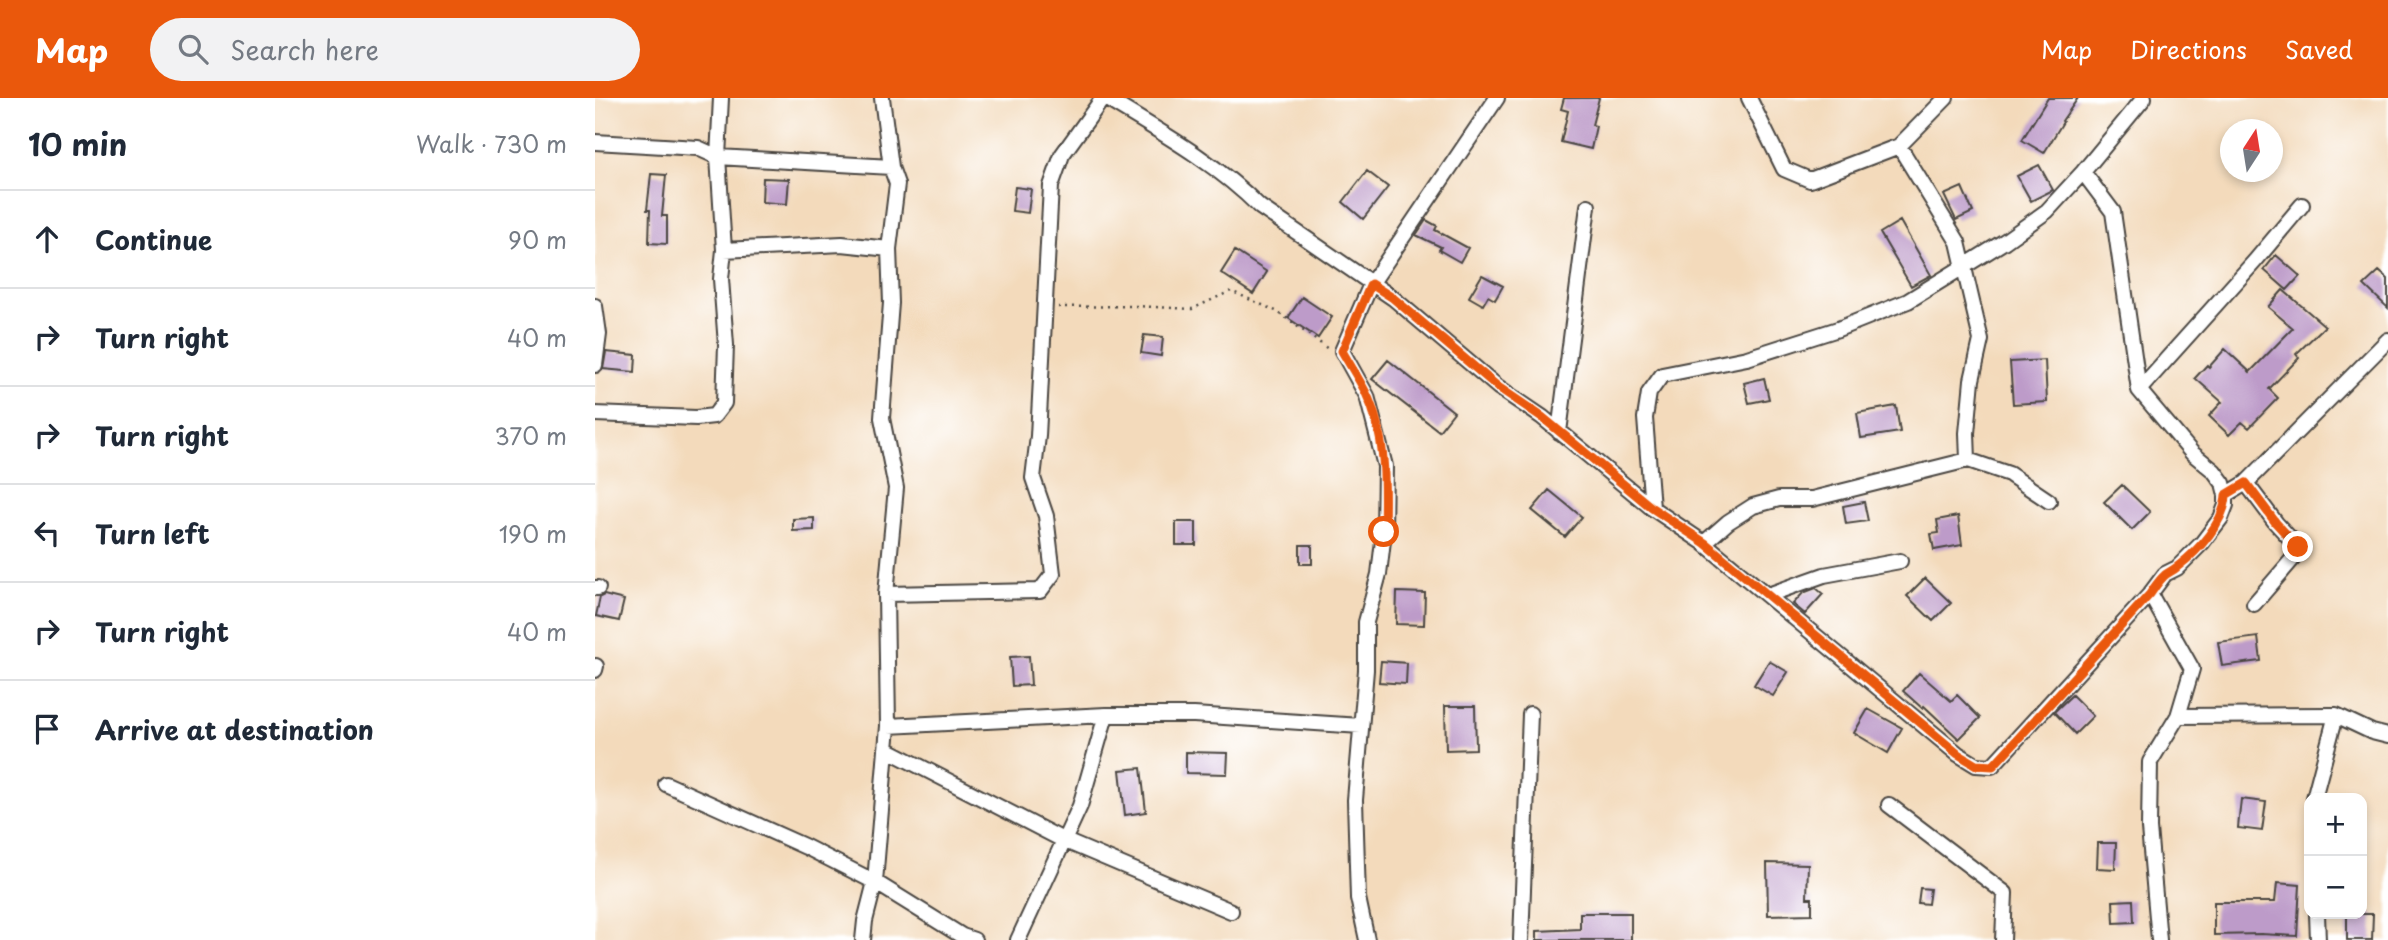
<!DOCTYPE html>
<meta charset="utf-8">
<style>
:root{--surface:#fff;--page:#f2f2f3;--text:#1f2937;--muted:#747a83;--line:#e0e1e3;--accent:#ea580c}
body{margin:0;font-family:"Playpen Sans",sans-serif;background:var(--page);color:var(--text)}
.controls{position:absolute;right:21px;bottom:21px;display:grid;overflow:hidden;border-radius:14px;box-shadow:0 4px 10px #0003}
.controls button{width:63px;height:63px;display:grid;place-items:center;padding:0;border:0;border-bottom:2px solid var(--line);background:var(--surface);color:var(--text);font:35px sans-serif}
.compass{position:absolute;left:1625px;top:21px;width:63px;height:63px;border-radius:50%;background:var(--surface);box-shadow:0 4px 10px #0003;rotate:12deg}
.stop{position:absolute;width:21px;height:21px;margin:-16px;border:5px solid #ea580c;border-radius:50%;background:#fff}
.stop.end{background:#ea580c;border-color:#fff;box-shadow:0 2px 7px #0008}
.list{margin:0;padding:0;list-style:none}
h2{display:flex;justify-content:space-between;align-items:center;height:91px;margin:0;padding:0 28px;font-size:30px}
h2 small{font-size:23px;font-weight:400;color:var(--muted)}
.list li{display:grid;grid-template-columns:46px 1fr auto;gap:21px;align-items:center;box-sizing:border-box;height:98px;padding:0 28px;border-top:2px solid var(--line)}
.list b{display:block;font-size:26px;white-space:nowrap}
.list em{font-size:23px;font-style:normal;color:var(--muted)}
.icon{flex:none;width:38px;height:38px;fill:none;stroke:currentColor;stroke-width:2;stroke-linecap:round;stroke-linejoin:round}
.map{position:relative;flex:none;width:1793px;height:842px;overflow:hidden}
header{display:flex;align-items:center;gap:42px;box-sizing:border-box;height:98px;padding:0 35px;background:var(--accent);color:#fff}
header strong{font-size:33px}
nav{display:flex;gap:38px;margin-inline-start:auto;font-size:24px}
.search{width:490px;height:63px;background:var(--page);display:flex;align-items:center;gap:18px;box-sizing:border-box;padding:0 24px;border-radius:38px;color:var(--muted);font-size:26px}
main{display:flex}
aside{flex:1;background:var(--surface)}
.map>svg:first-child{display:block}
.building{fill:#bd9bc9}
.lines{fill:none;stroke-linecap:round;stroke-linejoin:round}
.street-casing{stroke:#494541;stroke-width:18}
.path{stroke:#494541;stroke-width:2.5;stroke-dasharray:2 5;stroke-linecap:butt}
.street{stroke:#fff;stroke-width:14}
.route{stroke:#ea580c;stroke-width:9}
</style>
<header>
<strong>Map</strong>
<div class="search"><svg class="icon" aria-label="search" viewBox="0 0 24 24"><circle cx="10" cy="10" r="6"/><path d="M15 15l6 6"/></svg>Search here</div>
<nav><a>Map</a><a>Directions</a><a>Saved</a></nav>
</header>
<main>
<aside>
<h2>10 min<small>Walk · 730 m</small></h2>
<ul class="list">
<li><svg class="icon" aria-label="ahead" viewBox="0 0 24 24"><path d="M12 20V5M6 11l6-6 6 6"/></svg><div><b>Continue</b></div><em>90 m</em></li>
<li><svg class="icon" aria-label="right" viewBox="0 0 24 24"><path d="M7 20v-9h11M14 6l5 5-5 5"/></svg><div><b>Turn right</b></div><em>40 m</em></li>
<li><svg class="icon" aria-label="right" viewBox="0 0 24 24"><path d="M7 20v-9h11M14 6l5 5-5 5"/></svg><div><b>Turn right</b></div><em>370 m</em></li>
<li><svg class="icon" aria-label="left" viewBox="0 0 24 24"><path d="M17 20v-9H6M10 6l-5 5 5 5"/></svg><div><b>Turn left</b></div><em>190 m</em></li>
<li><svg class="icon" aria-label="right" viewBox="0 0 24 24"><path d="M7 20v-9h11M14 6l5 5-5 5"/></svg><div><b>Turn right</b></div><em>40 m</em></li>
<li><svg class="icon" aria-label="arrive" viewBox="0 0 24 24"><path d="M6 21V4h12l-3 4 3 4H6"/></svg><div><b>Arrive at destination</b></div></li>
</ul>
</aside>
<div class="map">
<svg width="1793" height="842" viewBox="0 0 1793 842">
<rect width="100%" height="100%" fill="#fff"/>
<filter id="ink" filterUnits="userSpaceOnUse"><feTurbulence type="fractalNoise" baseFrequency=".0143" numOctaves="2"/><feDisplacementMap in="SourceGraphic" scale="14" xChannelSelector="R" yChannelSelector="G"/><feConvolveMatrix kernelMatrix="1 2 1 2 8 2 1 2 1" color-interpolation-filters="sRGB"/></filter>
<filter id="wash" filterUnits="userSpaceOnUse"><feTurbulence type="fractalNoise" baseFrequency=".00686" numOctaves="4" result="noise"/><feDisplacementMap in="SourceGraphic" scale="28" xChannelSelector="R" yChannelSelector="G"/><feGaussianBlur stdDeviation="1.57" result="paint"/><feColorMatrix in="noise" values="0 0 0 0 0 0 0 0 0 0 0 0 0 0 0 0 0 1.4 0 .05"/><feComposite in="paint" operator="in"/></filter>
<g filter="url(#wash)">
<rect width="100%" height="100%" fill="#f3dabb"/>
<g id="blocks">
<path class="building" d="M969,0H1004L997,27L1001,28L996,51L966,44L973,13L966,11Z
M1453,0H1483L1467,23L1468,24L1449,55L1427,42Z
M1444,67L1458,92L1436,103L1422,78Z
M772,73L793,89L768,121L748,104Z
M56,76L71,77L67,118H72V146L54,145L55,112H52Z
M168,80L194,81L192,106L167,104Z
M420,89L436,91L433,115L417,113Z
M1367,89L1378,114L1361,122L1349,97Z
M831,122L842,128L840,132L873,150L865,164L844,152L846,149L821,137Z
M1305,123L1336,177L1316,188L1285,135Z
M640,153L672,174L658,196L626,175Z
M1681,157L1705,178L1692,192L1669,172Z
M1784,173L1793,181V210L1769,187Z
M887,177L908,188L900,202L893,198L888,207L874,199Z
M1688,192L1730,228L1701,256L1704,260L1674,291L1683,300L1654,330L1647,324L1634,337L1614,318L1627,304L1600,280L1612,267L1614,269L1630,251L1655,274L1698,230L1673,209Z
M707,199L737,219L723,240L693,220Z
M549,237L568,239L566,258L546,255Z
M11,254L41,257L40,274L8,271Z
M793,262L859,314L844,333L777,281Z
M1450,262L1452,304L1418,306L1415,264Z
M1169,280L1174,301L1154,305L1149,285Z
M1301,308L1305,334L1266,340L1262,315Z
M1527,387L1555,414L1537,432L1509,404Z
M954,392L987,419L970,439L937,412Z
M1269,404L1273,423L1251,426L1248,408Z
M1363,418L1367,447L1339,452L1336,436L1344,435L1342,422Z
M219,420V432L198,433V421Z
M581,424H601V447H581Z
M705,447H717V466H705Z
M1330,480L1356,505L1338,523L1312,498Z
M1221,490L1228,496L1210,516L1198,506L1208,495Z
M802,494L830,495L829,527L801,526Z
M9,497L29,502L24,523L1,518L5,499Z
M1663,539L1666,563L1627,568L1623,544Z
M434,558L436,587L417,588L415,559Z
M786,563L812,565L811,586L784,584Z
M1174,563L1193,574L1178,598L1159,587Z
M1324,575L1356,603L1362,597L1385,620L1364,641L1329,608L1327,610L1308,593Z
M1477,597L1498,618L1480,636L1459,614Z
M850,608H880L881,651L851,652Z
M1273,611L1307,630L1293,655L1259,635Z
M591,654L633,655L632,676L591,675Z
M546,670L551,714L530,717L525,672Z
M1646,701L1671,704L1667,733L1643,730Z
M1503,745H1521L1520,771L1502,770Z
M1172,765L1213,766L1212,800H1217V816L1173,817Z
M1682,785L1705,787L1702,838L1666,836L1619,837V804H1680Z
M1325,790L1335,791L1333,806L1323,805Z
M1538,802L1539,824L1519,825L1518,803Z
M985,815H1036V842H942V833L985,831Z
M1752,816H1778L1777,842H1752Z"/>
</g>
</g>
<g filter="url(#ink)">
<use href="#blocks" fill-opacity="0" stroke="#494541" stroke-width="2"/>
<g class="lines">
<defs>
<path id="street" d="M126,0L123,59L296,69
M510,0C564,33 620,64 665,109L798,200L903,289L947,319L1057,410L1109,445L1363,656L1381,667L1397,668L1555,496
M1154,0L1189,71L1215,82L1304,48L1363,144L1386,242L1377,282L1372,335L1373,362L1414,376L1454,403
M0,44L103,50L123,59L129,152L126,181L131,247L129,305L119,318L101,320L0,316
M1304,48L1351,0
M1488,74L1518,114L1544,292L1597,355L1619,373L1628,385L1631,397V407L1626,420L1607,445L1582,470L1570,476L1555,496L1597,571L1583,618L1555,664L1554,730L1564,842
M129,152L247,146L294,151
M0,208L4,236L0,267
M1544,292L1660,163L1707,107
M964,334L993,108
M1651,385L1681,425L1703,449L1702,456L1659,506
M1631,397L1651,385L1793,242
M1057,410L1050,320L1054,295L1067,277L1152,260L1243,231L1313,203L1410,143L1452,113L1488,74L1549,0
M1109,445L1133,424L1158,408L1184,401H1217L1373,362
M0,490H3
M291,496L445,493L458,476L451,418L438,380L443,338L456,88L467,57L508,0
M1173,497L1229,477L1305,463
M0,572L1,568
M1741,617L1777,634L1793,638
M1583,618L1741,617L1719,700
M293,628L511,617H599L766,628
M291,651L468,742L636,813
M71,686L211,749L280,784L367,838L379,842
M1294,707L1410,795L1408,842
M1722,816L1723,842
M268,842L270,823L280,784L293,628L291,496L301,390L287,320L296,205L294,151L302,86L296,69L287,0
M423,842L485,708L511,617
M772,842L763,800L760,702L771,572V524L784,476L789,434L790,368L772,298L747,253L776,186L902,0
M926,842L935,616"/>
</defs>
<use href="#street" class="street-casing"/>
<path class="path" d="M463,209L541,208L597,211L636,193L683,214L733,251"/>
<use href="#street" class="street"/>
</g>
</g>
<g class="lines" filter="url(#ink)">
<path class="route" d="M789,434C790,388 792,338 771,295C764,281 755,267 747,253L776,186L798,200L903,289L947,319L1057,410L1110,445L1363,656L1381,667L1398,668L1555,496C1559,490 1563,484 1568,479C1572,474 1578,473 1582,469C1603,453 1630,424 1631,397L1651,385L1681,425L1703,449"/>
</g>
</svg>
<div class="controls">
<button>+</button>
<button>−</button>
</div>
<svg class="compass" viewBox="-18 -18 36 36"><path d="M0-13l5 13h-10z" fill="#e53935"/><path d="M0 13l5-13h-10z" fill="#747a83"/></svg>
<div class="stop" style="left:789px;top:434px"></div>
<div class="stop end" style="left:1703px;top:449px"></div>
</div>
</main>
